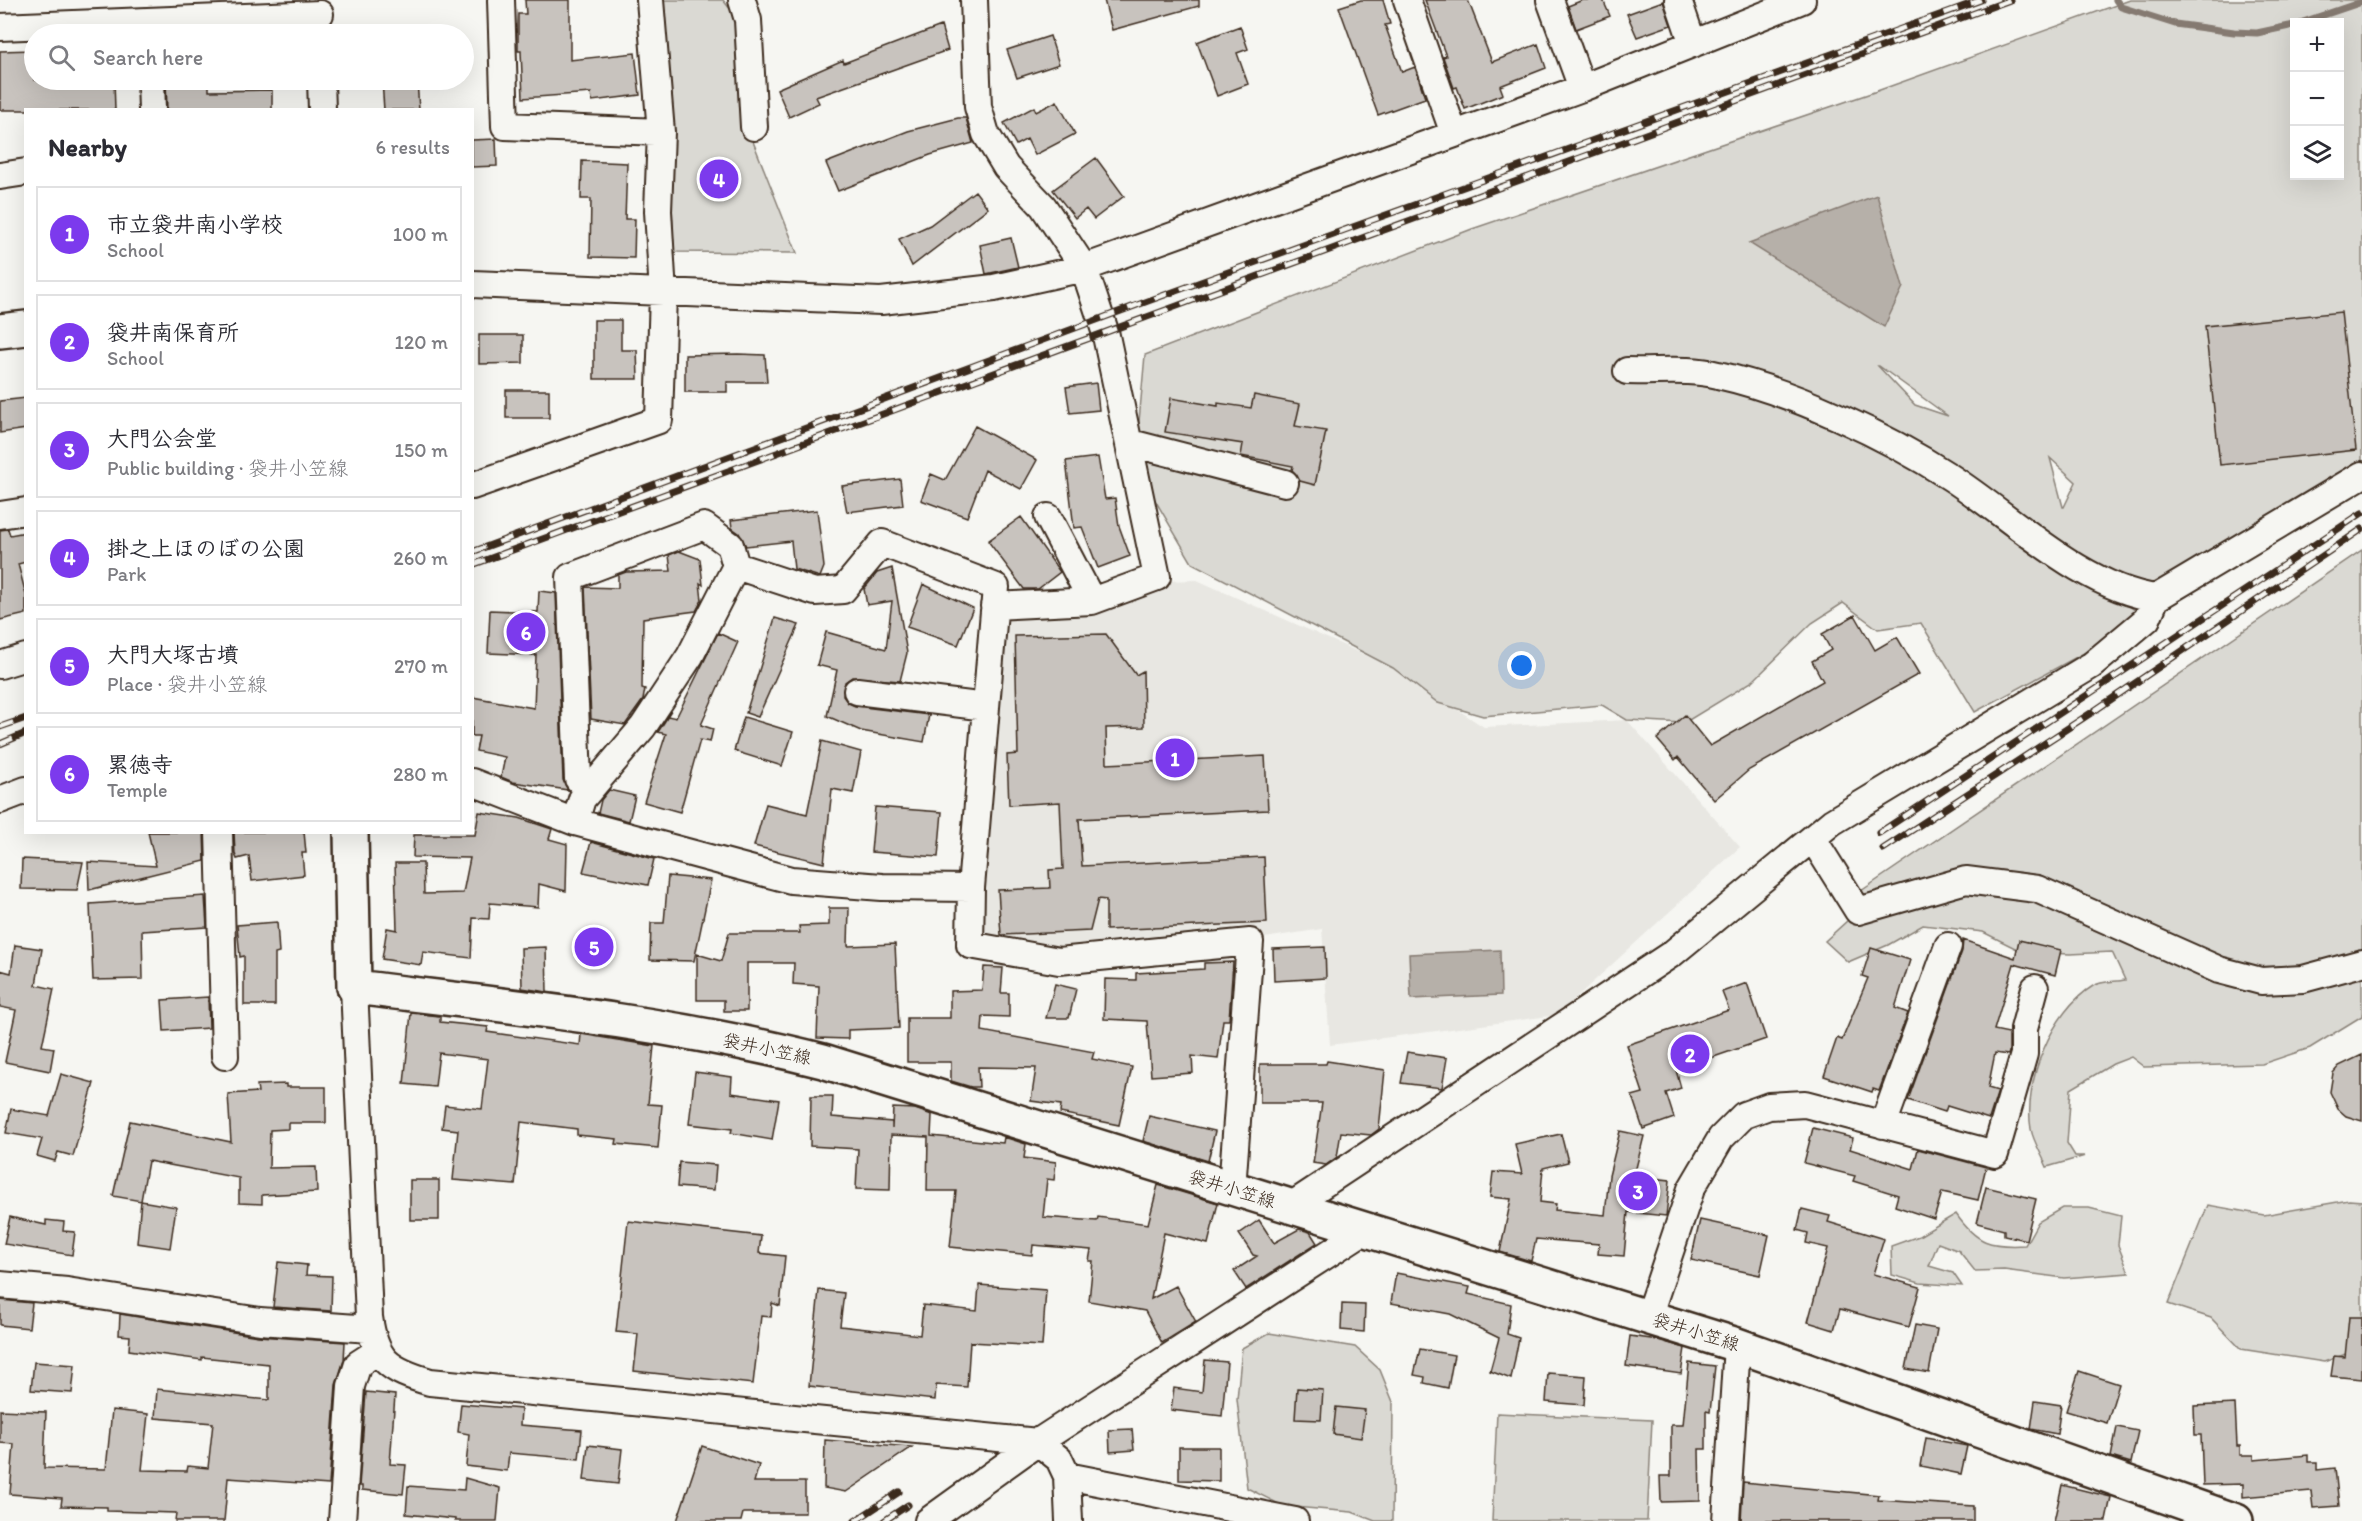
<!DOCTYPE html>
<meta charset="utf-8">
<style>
:root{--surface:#fff;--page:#f2f2f3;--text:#2b2b33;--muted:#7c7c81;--line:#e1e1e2;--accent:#7c3aed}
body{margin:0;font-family:Itim,"Klee One",sans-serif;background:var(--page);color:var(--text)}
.controls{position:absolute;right:18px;top:18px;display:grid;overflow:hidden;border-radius:0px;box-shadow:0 6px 24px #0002}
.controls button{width:54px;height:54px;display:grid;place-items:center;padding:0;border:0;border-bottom:2px solid var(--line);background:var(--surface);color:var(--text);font:30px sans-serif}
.you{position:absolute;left:1522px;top:666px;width:21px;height:21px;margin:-15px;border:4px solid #fff;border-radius:50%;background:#1a73e8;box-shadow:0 0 0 9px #1a73e833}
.badge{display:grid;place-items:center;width:39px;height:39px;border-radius:50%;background:var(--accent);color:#fff;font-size:20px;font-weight:700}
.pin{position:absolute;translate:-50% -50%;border:3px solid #fff;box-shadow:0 2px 6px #0006}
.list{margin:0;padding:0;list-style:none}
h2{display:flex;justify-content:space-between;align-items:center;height:78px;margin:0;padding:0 24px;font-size:26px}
h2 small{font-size:20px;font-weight:400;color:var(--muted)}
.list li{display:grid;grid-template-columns:39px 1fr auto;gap:18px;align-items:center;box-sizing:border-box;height:96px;margin:0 12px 12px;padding:0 12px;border:2px solid var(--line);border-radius:0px}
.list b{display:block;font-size:22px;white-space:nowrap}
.list p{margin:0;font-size:20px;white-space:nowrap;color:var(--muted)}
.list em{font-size:20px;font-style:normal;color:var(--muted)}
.icon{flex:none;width:33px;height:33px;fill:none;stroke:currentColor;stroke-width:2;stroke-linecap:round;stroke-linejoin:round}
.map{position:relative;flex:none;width:2362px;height:1521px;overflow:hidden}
.search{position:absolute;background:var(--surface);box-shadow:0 6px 24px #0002;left:24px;top:24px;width:450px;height:66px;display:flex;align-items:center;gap:15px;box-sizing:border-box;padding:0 21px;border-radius:33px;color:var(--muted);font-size:22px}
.panel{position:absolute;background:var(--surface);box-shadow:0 6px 24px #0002;left:24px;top:108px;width:450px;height:726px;border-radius:0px}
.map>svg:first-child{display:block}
.built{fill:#e8e7e2}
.green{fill:#dad9d3;stroke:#8a8278;stroke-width:1.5;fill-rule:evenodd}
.water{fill:#b6b0a9;stroke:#857a71;stroke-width:1.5}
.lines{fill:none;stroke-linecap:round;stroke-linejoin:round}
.stream{stroke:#857a71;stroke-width:7}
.building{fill:#c8c3be;stroke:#3b2a1e;stroke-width:1.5}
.minor-casing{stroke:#3b2a1e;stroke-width:30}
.major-casing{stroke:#3b2a1e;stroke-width:38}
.minor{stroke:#f6f6f2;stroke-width:26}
.major{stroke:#f6f6f2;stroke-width:33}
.rail-casing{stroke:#3b2a1e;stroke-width:7}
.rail{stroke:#f6f6f2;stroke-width:4.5;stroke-dasharray:14;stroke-linecap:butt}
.labels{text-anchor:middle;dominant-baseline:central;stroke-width:5;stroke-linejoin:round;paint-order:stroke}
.street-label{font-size:18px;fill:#3b2a1e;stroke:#f6f6f2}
</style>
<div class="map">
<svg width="2362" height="1521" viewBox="0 0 2362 1521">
<rect width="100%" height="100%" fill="#f6f6f2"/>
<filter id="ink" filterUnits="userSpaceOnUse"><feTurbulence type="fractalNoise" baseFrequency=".0167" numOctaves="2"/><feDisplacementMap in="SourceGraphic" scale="12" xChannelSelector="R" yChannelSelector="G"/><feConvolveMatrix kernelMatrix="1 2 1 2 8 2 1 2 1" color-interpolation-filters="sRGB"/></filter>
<g filter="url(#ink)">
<path class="built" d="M1197,580L1394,668L1484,727L1627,720L1740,847L1557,1015L1330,1045L1322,929L1233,943L1059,961L979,947L1009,595L1058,616L1164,581Z"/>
<path class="green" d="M663,0H723L738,19L739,106L797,253L674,252Z
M2130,0H2362V475L2156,598L2067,561L2147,619L1975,712L1921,623L1878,629L1843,603L1812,623L1753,681L1684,723L1627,720L1602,705L1483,716L1438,703L1393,668L1192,563L1135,466L1145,355L1472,229L1877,91ZM2294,22H2340V176H2294ZM1878,366H1879L1948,416L1915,405ZM2050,458L2076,482L2064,507H2063Z
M2362,550V961L2254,979L2165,946L2206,969L2239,984L2362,969V1016L2310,1048L2262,1064L2144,1067L2131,1057L2113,1064L2071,1089L2067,1143L2075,1156H2085L2047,1167C2042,1155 2033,1141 2031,1129C2023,1082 2052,1011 2093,986C2101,981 2115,982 2125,980L2112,952L2070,954L2023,952L1983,932L1923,925L1888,945L1848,962L1825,941L1858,911L1877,905L1861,891Z
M2349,1200L2362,1201V1348L2324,1362L2241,1349L2211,1318L2168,1304L2208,1205L2264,1215Z
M2062,1208H2089L2121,1216L2118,1245L2129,1273L2064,1278L2004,1270L1975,1271L1959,1251L1938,1243L1929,1266L1953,1273L1962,1286L1920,1283L1892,1275L1891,1246L1919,1236L1956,1214C1977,1244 1991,1247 2025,1245L2038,1222Z
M1269,1333L1355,1347L1380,1370L1393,1402L1392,1521H1375L1352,1512L1283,1506L1247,1488L1237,1399L1242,1348Z
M1497,1413L1652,1420L1647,1521H1492Z"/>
<path class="water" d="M1877,195L1903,287L1884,327L1749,243Z
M1500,950L1501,995L1411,999L1409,954Z"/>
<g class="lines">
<path class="stream" d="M2116,0L2121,7L2175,24L2234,32L2257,33L2294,25
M2303,22L2362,2"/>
</g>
<path class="building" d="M525,0H570V60L635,53L640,95L592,101L591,93L523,98L521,51H518V14H526Z
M1104,0H1199V6L1112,30Z
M1361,0H1383L1390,24L1385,25L1402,72L1415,67L1425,98L1378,115L1339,7Z
M1425,0H1468L1492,62L1538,44L1546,68L1500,86L1503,94L1465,109L1457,87L1454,88L1443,57L1446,56Z
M1583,0H1603L1610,16L1576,29L1568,6Z
M1663,1L1671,25L1637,37L1627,14Z
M941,26L948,50L816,97L819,103L789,117L777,89L843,60L844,63Z
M1240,26L1248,49L1237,53L1248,84L1217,96L1197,42Z
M1050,36L1059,64L1017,78L1007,50Z
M34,50V80H114L115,110H0V51Z
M166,80H209V91L272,90V110H167Z
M382,80H417L419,110H384Z
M1057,101L1075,134L1035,155L1027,139L1016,145L1004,123L1034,107L1036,112Z
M958,118H966L973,143L930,155L838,191L826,163L908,131Z
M496,139L497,166L472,167V140Z
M1096,158L1124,196L1094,219L1086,209L1075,218L1053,190Z
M582,161L627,163L625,219H635L634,258L590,257L591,199H581Z
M975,191L988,208L912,266L899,239L930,225Z
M1011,238L1018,267L986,274L980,245Z
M2341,312L2356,450L2220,465L2205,326Z
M594,320H621V350H637L638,379H594Z
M479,335H523V363L479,364Z
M738,354L765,355L767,382H727V392H685V355Z
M1096,383L1099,410L1070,413L1066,387Z
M506,390H549V418H506Z
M1254,395L1300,404L1295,426L1326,431L1315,485L1300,481L1292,470L1293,466L1241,456L1243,444L1165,432L1171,398L1218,406V403L1251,408Z
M26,398V429L0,433V401Z
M975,426L1037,460L1021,489L985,470L967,517L921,500L931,474L945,480Z
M1098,457L1105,499L1115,498L1119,526L1130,556L1098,568L1082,527L1074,528L1066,461Z
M900,479L903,505L847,512L842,486Z
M817,510L824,567L820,577L794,569L791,541L746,546L739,533L732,528L731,520Z
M1021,517L1060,572L1038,589H1024L988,541Z
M8,529L10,535L26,532V562L18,564L26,595V614L0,620V530Z
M679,551L700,559L703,585L700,583L702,600L696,611L643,618L642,688L645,689L643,700L625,725L591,719L585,587L618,588V575L626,572L671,571L669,555Z
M892,568L907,653L900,681L852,677L845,682L843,696L848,703L855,706L929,715L924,742L861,731L827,716L837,670L817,665L826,632L886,649L892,601L867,605L864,589L877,573Z
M923,584L973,608L958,645L907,627Z
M539,591L556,593L563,780L568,790L513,782L501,777L505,757L476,751L479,736H472V697L534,708L536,655L488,653L490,610L538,612Z
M1855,615L1875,650L1897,637L1919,674L1749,770L1714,800L1678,757L1675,760L1657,739L1685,715L1710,746L1823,681L1812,661L1831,650L1822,634Z
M775,618L799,625L758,717L746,713Z
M718,633L738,642L701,725L713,729L710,742L700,740L680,812L644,802L666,734L658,732L668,716L676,718Z
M1106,634L1136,675L1143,671L1144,727L1106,728L1107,764L1265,756L1268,810L1079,819L1082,866L1264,857L1267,923L1106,930V900L1098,899L1090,931L1001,935L998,890L1050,888L1049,870L1063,869L1060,802L1009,805L1007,755L1018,754L1015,636Z
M744,717L793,732L782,766L734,751Z
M822,741L861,752L853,793L832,789L824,863L754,846L766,804L807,814Z
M609,790L635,796L629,821L598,813L601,800Z
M875,807L942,812L938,857L871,852Z
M479,812L519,818L552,829L549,839L567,844L566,891L539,884L538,907L490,903L489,919L473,918L471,958L423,952L421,965L382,959L387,928L397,930L395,863H423L424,894L463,893L470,858L413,857L414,835H475Z
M148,832H204L205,861L89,890L88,862L156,866Z
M234,832H304L306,853H302L304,875L252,881L249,856L237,859L235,854Z
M591,842L654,859L648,885L583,872Z
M22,859L83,862L77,890L21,889Z
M668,876L711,880L694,961L650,960L651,923H664Z
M205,896L207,927L142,931L143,979L93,980L90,904Z
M829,908H849L848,946L895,944L899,1028L848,1030V1039L817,1038L819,986L793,984L794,963H747V1011H724V1000H697V954L721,961L729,933H800L799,926L829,925Z
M277,922L279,953L275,954V1005H244V956L240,957L237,925Z
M1963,940L2015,958L2019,940L2061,950L2055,975L2014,964L1994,1030L2009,1033V1052L2008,1055L1995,1053L1988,1088L1998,1091L1989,1119L1947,1106L1945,1112L1908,1100L1962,951Z
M15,945L42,949L36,985L54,989L42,1046L54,1048L50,1071L5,1062L16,1010L0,1007V970L11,973Z
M546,947L547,992L522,988L521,948Z
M1325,947L1326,978L1274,981L1273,949Z
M1871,948L1910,960L1895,1008L1908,1013L1879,1091L1873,1089L1872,1092L1824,1076L1837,1038L1842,1040L1868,978L1862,976Z
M1233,962L1229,1020H1223L1218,1059L1192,1056L1193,1073L1151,1076L1147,1021L1104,1019L1105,979L1136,980V973L1204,969V963Z
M984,967L1003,968L1001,993H1009V1017L983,1016L982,1031L1094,1052L1092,1059L1132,1067L1119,1125L1060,1113L1061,1105L1031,1101L1036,1068L978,1067L979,1087H971L951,1081V1062H907V1018H950V991L982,990Z
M1747,983L1766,1039L1676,1070L1681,1088L1666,1093L1674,1118L1643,1129L1632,1096L1643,1093L1627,1045L1729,1010L1722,992Z
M1055,984L1076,989L1069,1018H1046Z
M208,997L209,1028L164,1031L162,1000Z
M411,1013L440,1016V1022L488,1027L487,1032L580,1045L581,1034L654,1046L648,1104L662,1105L658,1148L616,1144L617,1139L577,1135V1129L521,1122L515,1185L453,1180L458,1130L442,1128L445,1105L482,1109L488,1059L439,1053L435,1087L404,1084Z
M1407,1052L1447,1058L1442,1088L1401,1083Z
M2362,1055V1121L2346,1116L2338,1109L2330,1092L2333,1073L2339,1066Z
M1327,1061L1385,1070L1379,1129L1371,1135L1341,1132L1337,1157L1326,1165L1313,1163L1322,1103H1260V1064H1326Z
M695,1072L732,1077L731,1093L779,1100L772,1140L731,1133L732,1129L689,1124Z
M61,1074L94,1083L73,1156L58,1152L55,1161L37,1156L42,1139L6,1133L11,1109L49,1116Z
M286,1084V1087H326V1123H288V1129L270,1130L269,1168L316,1167L317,1192L262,1195V1204L239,1203V1178L148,1161L141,1201L113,1196L130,1121L231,1142L228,1094L258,1092L257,1085Z
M811,1096H833L832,1117L892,1122V1128L893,1108L915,1109L932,1115L931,1136L1003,1143L1004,1137L1026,1144L1024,1158L1056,1162L1054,1180L1047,1179L1043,1217L1097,1221L1098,1217L1148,1224L1158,1185L1218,1203L1208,1244L1164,1233L1151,1299L1176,1286L1196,1322L1162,1343L1145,1311L1089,1301L1093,1261H1089L1091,1250L1033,1245L1032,1255L950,1247L956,1191H927L928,1137L891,1135L890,1190L856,1189L858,1149L810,1146Z
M1149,1116L1215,1131L1208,1161L1143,1141Z
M1813,1128L1853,1138L1850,1149L1913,1169L1918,1149L1986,1167L1978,1200L1942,1192L1934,1219L1895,1206L1898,1195L1853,1181L1855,1176L1804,1163Z
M1620,1131L1644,1136L1634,1176L1670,1180L1666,1216L1628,1212L1624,1256L1598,1254L1599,1244L1536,1239L1531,1261L1500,1252L1511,1199L1490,1197L1493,1172L1522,1174L1515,1144L1561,1134L1568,1162L1543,1168L1540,1202L1556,1204L1555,1210L1605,1215L1609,1176Z
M679,1162L716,1165L714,1190L677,1187Z
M410,1180H439V1220H410Z
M1986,1187L2036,1199L2026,1240L2004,1235V1230L1977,1223Z
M141,1201L176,1207L170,1248L137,1243Z
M1802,1209L1830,1216L1828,1222L1884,1239L1873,1274L1920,1287L1909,1327L1840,1309L1834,1330L1808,1322L1828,1248L1806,1243L1808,1233L1797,1230Z
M10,1217L46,1225V1220L64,1222L63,1231L75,1232L72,1255L4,1244Z
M1259,1220L1274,1243L1299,1229L1310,1232L1317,1243L1246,1289L1234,1271L1257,1256L1253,1255L1239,1234Z
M1700,1220L1769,1235L1760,1275L1691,1260Z
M628,1221L761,1236L759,1253L785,1256L780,1306L772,1303L771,1317L761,1316L753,1384L634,1371L638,1334L616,1332Z
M278,1262L307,1265L306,1275L332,1276L331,1311L273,1307Z
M1396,1273L1470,1287L1468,1294L1511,1304L1507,1334L1519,1338L1511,1379L1490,1371L1499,1338L1450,1314L1391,1303Z
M979,1285L1046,1290L1042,1346L970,1342L967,1387L936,1385L935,1400L809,1386L819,1290L844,1293L840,1326L920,1335L923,1305L977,1311Z
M0,1300L32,1303L29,1328L0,1325Z
M1342,1304L1365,1305L1364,1332L1341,1330Z
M120,1314L258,1336L345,1342L344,1360L336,1385L329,1485L228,1478L224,1521H175L176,1513L107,1511V1507L61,1506L62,1498L10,1494L14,1444L0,1443V1410L46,1412L44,1468L106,1469L112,1410L148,1414L142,1470L187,1471L188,1466L208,1468L213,1423L155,1418L157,1389L269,1400V1364L202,1357V1360L129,1350L130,1336L119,1335Z
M2349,1317H2362V1379L2331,1376L2334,1356L2345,1357Z
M1915,1325L1937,1329L1929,1373L1906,1369Z
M1630,1336L1658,1340L1685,1348L1681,1374L1626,1366Z
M1420,1349L1454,1355L1448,1388L1424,1383L1425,1377L1414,1375Z
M1205,1360L1227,1362L1222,1416L1171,1410L1174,1388L1202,1392Z
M34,1362L75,1365L72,1393L31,1390Z
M1689,1363L1715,1366L1710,1412L1706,1411V1449H1699L1700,1501L1661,1502L1660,1476H1671V1425H1683Z
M2079,1371L2119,1384L2107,1423L2066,1411Z
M1548,1373L1586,1376L1584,1405L1546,1402Z
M1297,1388L1323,1390L1321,1420L1295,1419Z
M366,1392L395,1395L390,1464L406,1465L403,1494L362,1490V1486H359Z
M2035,1401L2061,1405L2057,1434L2031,1429Z
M461,1404L521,1409L520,1425L582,1430L579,1459L509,1453L507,1471L466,1466L469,1434L458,1432Z
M2235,1404L2237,1446H2240V1455H2254V1460L2308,1455V1462H2317V1470L2335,1468L2339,1506L2313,1508L2311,1491L2243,1497V1484L2203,1485L2201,1435H2195L2194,1406Z
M1336,1407L1365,1410L1361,1438L1333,1434Z
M2117,1427L2138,1431L2131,1463L2111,1457Z
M1132,1429L1134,1450L1110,1452L1109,1430Z
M1926,1438L1967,1446L1961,1474L1921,1466Z
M825,1440L912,1447L846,1492L824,1488Z
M588,1445L622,1449L618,1484L584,1480Z
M702,1446L759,1465L754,1482H805V1513H743L741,1521H677Z
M1179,1447H1219V1481L1179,1480Z
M465,1478L500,1488L497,1521H455V1519L406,1514L408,1486L464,1490Z
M1743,1482L1879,1495L1878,1500L1973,1506V1521H1741Z
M2062,1485L2111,1497L2106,1521H2054Z"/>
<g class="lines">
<defs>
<path id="minor" d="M501,0L505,126L661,132
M742,0L748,20L754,127
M974,0L978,107L986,134L1006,167L1043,206L1084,268L1105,331L1157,577L1092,601L994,606
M1407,0L1454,134
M1550,0L1582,88
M1678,0L1693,44
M0,27L320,14
M151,80L152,110
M321,80L322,110
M0,176L26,172
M472,284L881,301L994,288L1084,268L1582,88L1802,0
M1627,371C1656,372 1690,368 1718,375C1791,391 1887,436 1950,477C2012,517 2081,587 2156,598L2362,475
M1131,443L1285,483
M472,486L659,420L663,294L658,211L661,132L650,0
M0,515L26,511
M1048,517L1092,601
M0,665L26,657
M857,691L986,707
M472,782L575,822L791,880L882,887L971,888
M589,791L578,779L570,577L704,526L730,545L736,566
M0,800L26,790
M575,822L582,799L643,727L690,656L736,566L815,592L843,590L882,543L996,587L971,888L970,945L1059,961L1250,942L1232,1189
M219,832L225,1056
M1813,839L1858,911L1966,880L2037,889L2219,970L2261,981L2303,979L2362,963
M354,987L369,1317C375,1361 389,1370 430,1382L1038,1442L1365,1230
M1883,1125L1948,946
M1289,1207L1673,953L1832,822L2092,665L2147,619L2156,598
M0,1285L67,1291L260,1321L370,1329
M1648,1317L1691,1189L1721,1138L1744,1115L1769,1106L1805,1104L1995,1154L2024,1054V1029L2035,988
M1067,1476L1295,1521
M342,1521L351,1386L358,1364L378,1351
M928,1521L1038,1442L1059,1459L1067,1476L1069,1521
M1726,1521L1737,1345"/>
<path id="major" d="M0,331L26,328
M351,832L354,987C511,1006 670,1022 823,1061L1737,1345L2236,1521"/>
</defs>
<use href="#minor" class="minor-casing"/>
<use href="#major" class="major-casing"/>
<use href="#minor" class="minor"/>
<use href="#major" class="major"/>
<defs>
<path id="rail" d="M472,552L1148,301L1981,0
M472,565L2010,0
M0,727L26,718
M0,744L26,733
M1879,833L2362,513
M1883,849L2094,711L2362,529
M855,1521L899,1492
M884,1521L908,1505"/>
</defs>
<use href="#rail" class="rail-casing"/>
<use href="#rail" class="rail"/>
</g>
</g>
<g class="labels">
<g class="street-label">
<text transform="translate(767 1049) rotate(12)">袋井小笠線</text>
<text transform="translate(1232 1189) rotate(17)">袋井小笠線</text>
<text transform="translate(1696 1332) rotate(17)">袋井小笠線</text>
</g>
</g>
</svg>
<div class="controls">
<button>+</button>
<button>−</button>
<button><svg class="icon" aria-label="layers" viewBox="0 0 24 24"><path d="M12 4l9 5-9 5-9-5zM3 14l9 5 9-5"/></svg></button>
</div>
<div class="you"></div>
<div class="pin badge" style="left:1175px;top:758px">1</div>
<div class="pin badge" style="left:1690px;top:1054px">2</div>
<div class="pin badge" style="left:1638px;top:1191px">3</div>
<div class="pin badge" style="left:719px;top:179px">4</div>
<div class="pin badge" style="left:594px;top:947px">5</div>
<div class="pin badge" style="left:526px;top:632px">6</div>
<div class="search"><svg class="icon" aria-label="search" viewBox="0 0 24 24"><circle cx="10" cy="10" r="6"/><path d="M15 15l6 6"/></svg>Search here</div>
<section class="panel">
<h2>Nearby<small>6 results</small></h2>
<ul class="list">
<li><span class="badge">1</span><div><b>市立袋井南小学校</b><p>School</p></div><em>100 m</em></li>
<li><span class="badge">2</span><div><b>袋井南保育所</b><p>School</p></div><em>120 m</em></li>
<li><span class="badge">3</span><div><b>大門公会堂</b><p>Public building · 袋井小笠線</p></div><em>150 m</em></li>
<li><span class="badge">4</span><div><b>掛之上ほのぼの公園</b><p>Park</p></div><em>260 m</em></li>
<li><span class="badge">5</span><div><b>大門大塚古墳</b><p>Place · 袋井小笠線</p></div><em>270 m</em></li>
<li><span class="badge">6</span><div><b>累徳寺</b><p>Temple</p></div><em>280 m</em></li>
</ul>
</section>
</div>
